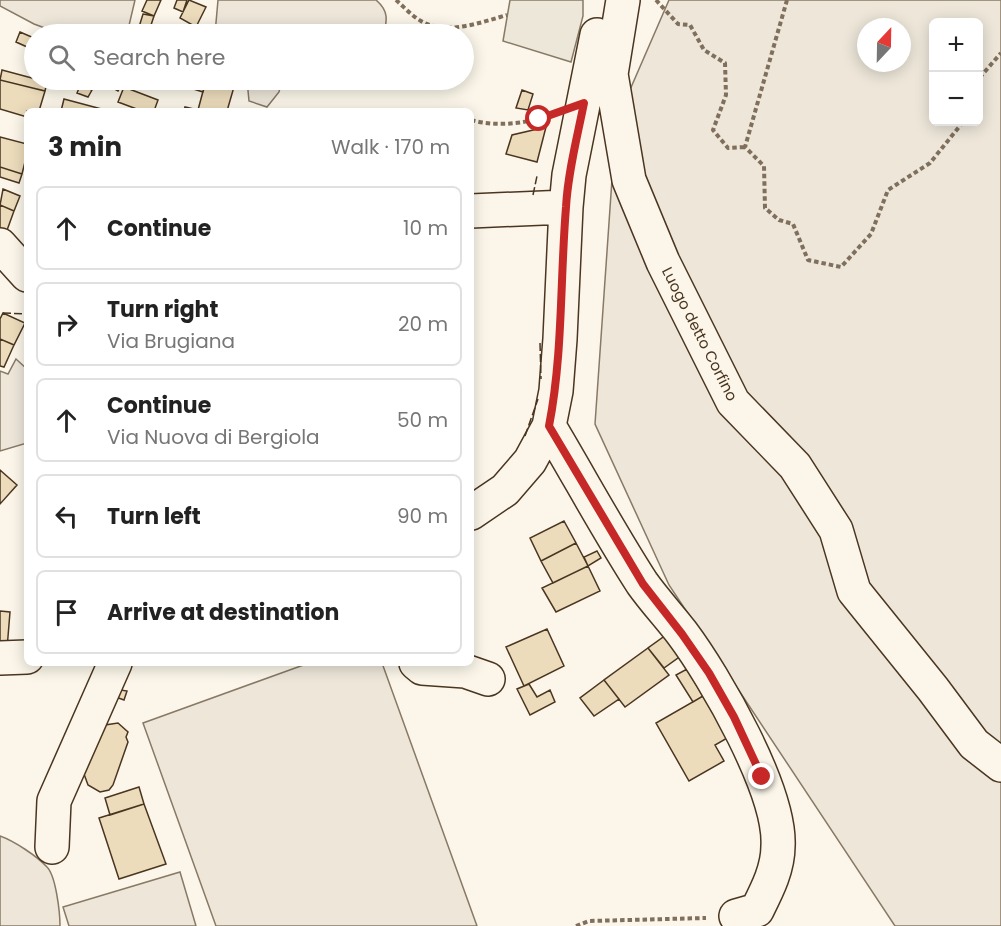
<!DOCTYPE html>
<meta charset="utf-8">
<style>
:root{--surface:#fff;--page:#f2f2f2;--text:#222;--muted:#767676;--line:#e0e0e0}
body{margin:0;font-family:Poppins,sans-serif;background:var(--page);color:var(--text)}
.controls{position:absolute;right:18px;top:18px;display:grid;overflow:hidden;border-radius:9px;box-shadow:0 3px 15px #0003}
.controls button{width:54px;height:54px;display:grid;place-items:center;padding:0;border:0;border-bottom:2px solid var(--line);background:var(--surface);color:var(--text);font:30px sans-serif}
.compass{position:absolute;left:857px;top:18px;width:54px;height:54px;border-radius:50%;background:var(--surface);box-shadow:0 3px 15px #0003;rotate:22deg}
.stop{position:absolute;width:18px;height:18px;margin:-14px;border:4px solid #c62828;border-radius:50%;background:#fff}
.stop.end{background:#c62828;border-color:#fff;box-shadow:0 2px 6px #0008}
.list{margin:0;padding:0;list-style:none}
h2{display:flex;justify-content:space-between;align-items:center;height:78px;margin:0;padding:0 24px;font-size:26px}
h2 small{font-size:20px;font-weight:400;color:var(--muted)}
.list li{display:grid;grid-template-columns:39px 1fr auto;gap:18px;align-items:center;box-sizing:border-box;height:84px;margin:0 12px 12px;padding:0 12px;border:2px solid var(--line);border-radius:9px}
.list b{display:block;font-size:22px;white-space:nowrap}
.list p{margin:0;font-size:20px;white-space:nowrap;color:var(--muted)}
.list em{font-size:20px;font-style:normal;color:var(--muted)}
.icon{flex:none;width:33px;height:33px;fill:none;stroke:currentColor;stroke-width:2;stroke-linecap:round;stroke-linejoin:round}
.map{position:relative;flex:none;width:1001px;height:926px;overflow:hidden}
.search{position:absolute;background:var(--surface);box-shadow:0 3px 15px #0003;left:24px;top:24px;width:450px;height:66px;display:flex;align-items:center;gap:15px;box-sizing:border-box;padding:0 21px;border-radius:33px;color:var(--muted);font-size:22px}
.panel{position:absolute;background:var(--surface);box-shadow:0 3px 15px #0003;left:24px;top:108px;width:450px;height:558px;border-radius:9px}
.map>svg:first-child{display:block}
.green{fill:#ede6d9;stroke:#887966;stroke-width:1.5;fill-rule:evenodd}
.parking{fill:#ede7d9;stroke:#887966;stroke-width:1.5}
.building{fill:#ecdcbc;stroke:#4a3520;stroke-width:1.5}
.lines{fill:none;stroke-linecap:round;stroke-linejoin:round}
.minor-casing{stroke:#4a3520;stroke-width:36}
.path{stroke:#7f6f5c;stroke-width:4;stroke-dasharray:4.5 3;stroke-linecap:butt}
.minor{stroke:#fbf6e9;stroke-width:33}
.fence{stroke:#4a3520;stroke-width:1.5;stroke-dasharray:8 3;stroke-linecap:butt}
.route{stroke:#c62828;stroke-width:8}
.labels{text-anchor:middle;dominant-baseline:central;stroke-width:4.5;stroke-linejoin:round;paint-order:stroke}
.street-label{font-size:15px;fill:#4a3520;stroke:#fbf6e9}
</style>
<div class="map">
<svg width="1001" height="926" viewBox="0 0 1001 926">
<rect width="100%" height="100%" fill="#fbf6e9"/>
<path class="green" d="M0,0H135L127,34H61L34,24L0,6Z
M218,0H376C389,11 387,20 384,34H215Z
M669,0H1001V926H895L669,585L595,424L616,122ZM934,22H978V122H934ZM866,27H902V63H866Z
M247,80H282L279,92L267,107L249,101Z
M16,359L27,369V443L0,451V371L8,374Z
M309,663H382L477,926H216L143,723Z
M0,836C14,841 37,856 47,867C56,876 60,913 60,926H0Z
M180,872L196,926H69L63,907Z"/>
<path class="parking" d="M510,0H583V16L571,62L503,41Z"/>
<path class="building" d="M147,0H161L154,16L142,11Z
M177,0H187L183,12L174,8Z
M189,0L206,7L196,27L180,18Z
M143,14L154,16L149,31L139,27Z
M20,32L34,38V50L16,42Z
M2,70L47,82L45,91L0,80Z
M0,80L45,91L39,111H27V117L0,109Z
M71,80H88L90,81L87,88L71,82Z
M103,80H115L111,87L101,83Z
M150,80H165L160,89L148,84Z
M189,80H206L203,92L187,87Z
M206,80H236L227,111H184L185,107L198,110Z
M114,81L122,84L118,91L111,87Z
M80,86L92,90L88,97L77,93Z
M124,87L158,100L154,111H142L118,102Z
M522,90L533,94L528,110L516,108Z
M64,99L109,111H61Z
M546,127L537,162L506,154L512,135Z
M0,137L27,144V154L22,174L0,167Z
M0,167L22,174L19,183L0,177Z
M3,189L20,196L14,211L0,205Z
M0,205L14,211L6,233L0,229Z
M3,313L25,323L14,345L0,339V319Z
M0,339L14,345L4,367L0,366Z
M0,470L17,485L0,504Z
M564,521L576,543L541,561L530,538Z
M576,543L588,566L553,583L541,561Z
M597,551L601,558L588,566L584,557Z
M588,566L600,591L556,612L542,588Z
M0,611L10,612L7,649H0Z
M547,629L564,666L524,686L506,647Z
M666,635L682,655L664,668L648,648Z
M648,648L669,675L625,707L604,680Z
M687,669L703,696L693,702L676,675Z
M604,680L619,699L594,716L580,698Z
M529,684L537,697L550,690L555,702L530,715L517,689Z
M115,689L127,691L124,700L113,696Z
M703,696L729,737L715,745L724,761L689,781L656,723Z
M118,723L128,732L126,737L128,742L113,785L109,790L100,792L88,785L84,774L99,732L105,725Z
M139,787L144,804L110,815L105,798Z
M144,804L166,864L119,879L99,818Z"/>
<g class="lines">
<defs>
<path id="minor" d="M623,0L611,74L629,180L663,262L733,402L795,466L836,530L854,591L933,689L974,744L1001,765
M471,211L566,207
M0,245L27,275
M549,426C580,478 609,532 642,583C654,600 669,616 682,633C715,677 781,791 778,846C778,869 767,890 757,910L736,916
M471,513L505,490L530,461L549,426L556,391L560,339L566,207L569,175L597,35
M0,658L27,657
M416,663L422,668L465,671L488,679
M52,847L54,801L115,663"/>
</defs>
<use href="#minor" class="minor-casing"/>
<path class="path" d="M396,0C404,7 412,16 421,21C446,36 482,22 507,15
M656,0L678,24L690,25L704,50L725,63L726,95L713,130L728,148L745,147
M787,0L745,147L764,166L765,208L779,220L793,224L808,260L841,267L871,234L888,190L930,163L963,122
M978,85L981,76L1001,53
M471,120C497,127 524,124 550,115
M576,926L589,921L706,918"/>
<use href="#minor" class="minor"/>
<path class="fence" d="M533,195L537,176
M3,313L27,314
M540,343L541,379
M525,436L538,399"/>
</g>
<g class="lines">
<path class="route" d="M539,119L584,103C577,138 568,172 566,207C560,280 563,354 549,426L643,584L682,634L709,673L734,717L762,777"/>
</g>
<g class="labels">
<g class="street-label">
<text transform="translate(700 334) rotate(63)">Luogo detto Corfino</text>
</g>
</g>
</svg>
<div class="controls">
<button>+</button>
<button>−</button>
</div>
<svg class="compass" viewBox="-18 -18 36 36"><path d="M0-13l5 13h-10z" fill="#e53935"/><path d="M0 13l5-13h-10z" fill="#767676"/></svg>
<div class="stop" style="left:539px;top:119px"></div>
<div class="stop end" style="left:762px;top:777px"></div>
<div class="search"><svg class="icon" aria-label="search" viewBox="0 0 24 24"><circle cx="10" cy="10" r="6"/><path d="M15 15l6 6"/></svg>Search here</div>
<section class="panel">
<h2>3 min<small>Walk · 170 m</small></h2>
<ul class="list">
<li><svg class="icon" aria-label="ahead" viewBox="0 0 24 24"><path d="M12 20V5M6 11l6-6 6 6"/></svg><div><b>Continue</b></div><em>10 m</em></li>
<li><svg class="icon" aria-label="right" viewBox="0 0 24 24"><path d="M7 20v-9h11M14 6l5 5-5 5"/></svg><div><b>Turn right</b><p>Via Brugiana</p></div><em>20 m</em></li>
<li><svg class="icon" aria-label="ahead" viewBox="0 0 24 24"><path d="M12 20V5M6 11l6-6 6 6"/></svg><div><b>Continue</b><p>Via Nuova di Bergiola</p></div><em>50 m</em></li>
<li><svg class="icon" aria-label="left" viewBox="0 0 24 24"><path d="M17 20v-9H6M10 6l-5 5 5 5"/></svg><div><b>Turn left</b></div><em>90 m</em></li>
<li><svg class="icon" aria-label="arrive" viewBox="0 0 24 24"><path d="M6 21V4h12l-3 4 3 4H6"/></svg><div><b>Arrive at destination</b></div></li>
</ul>
</section>
</div>
